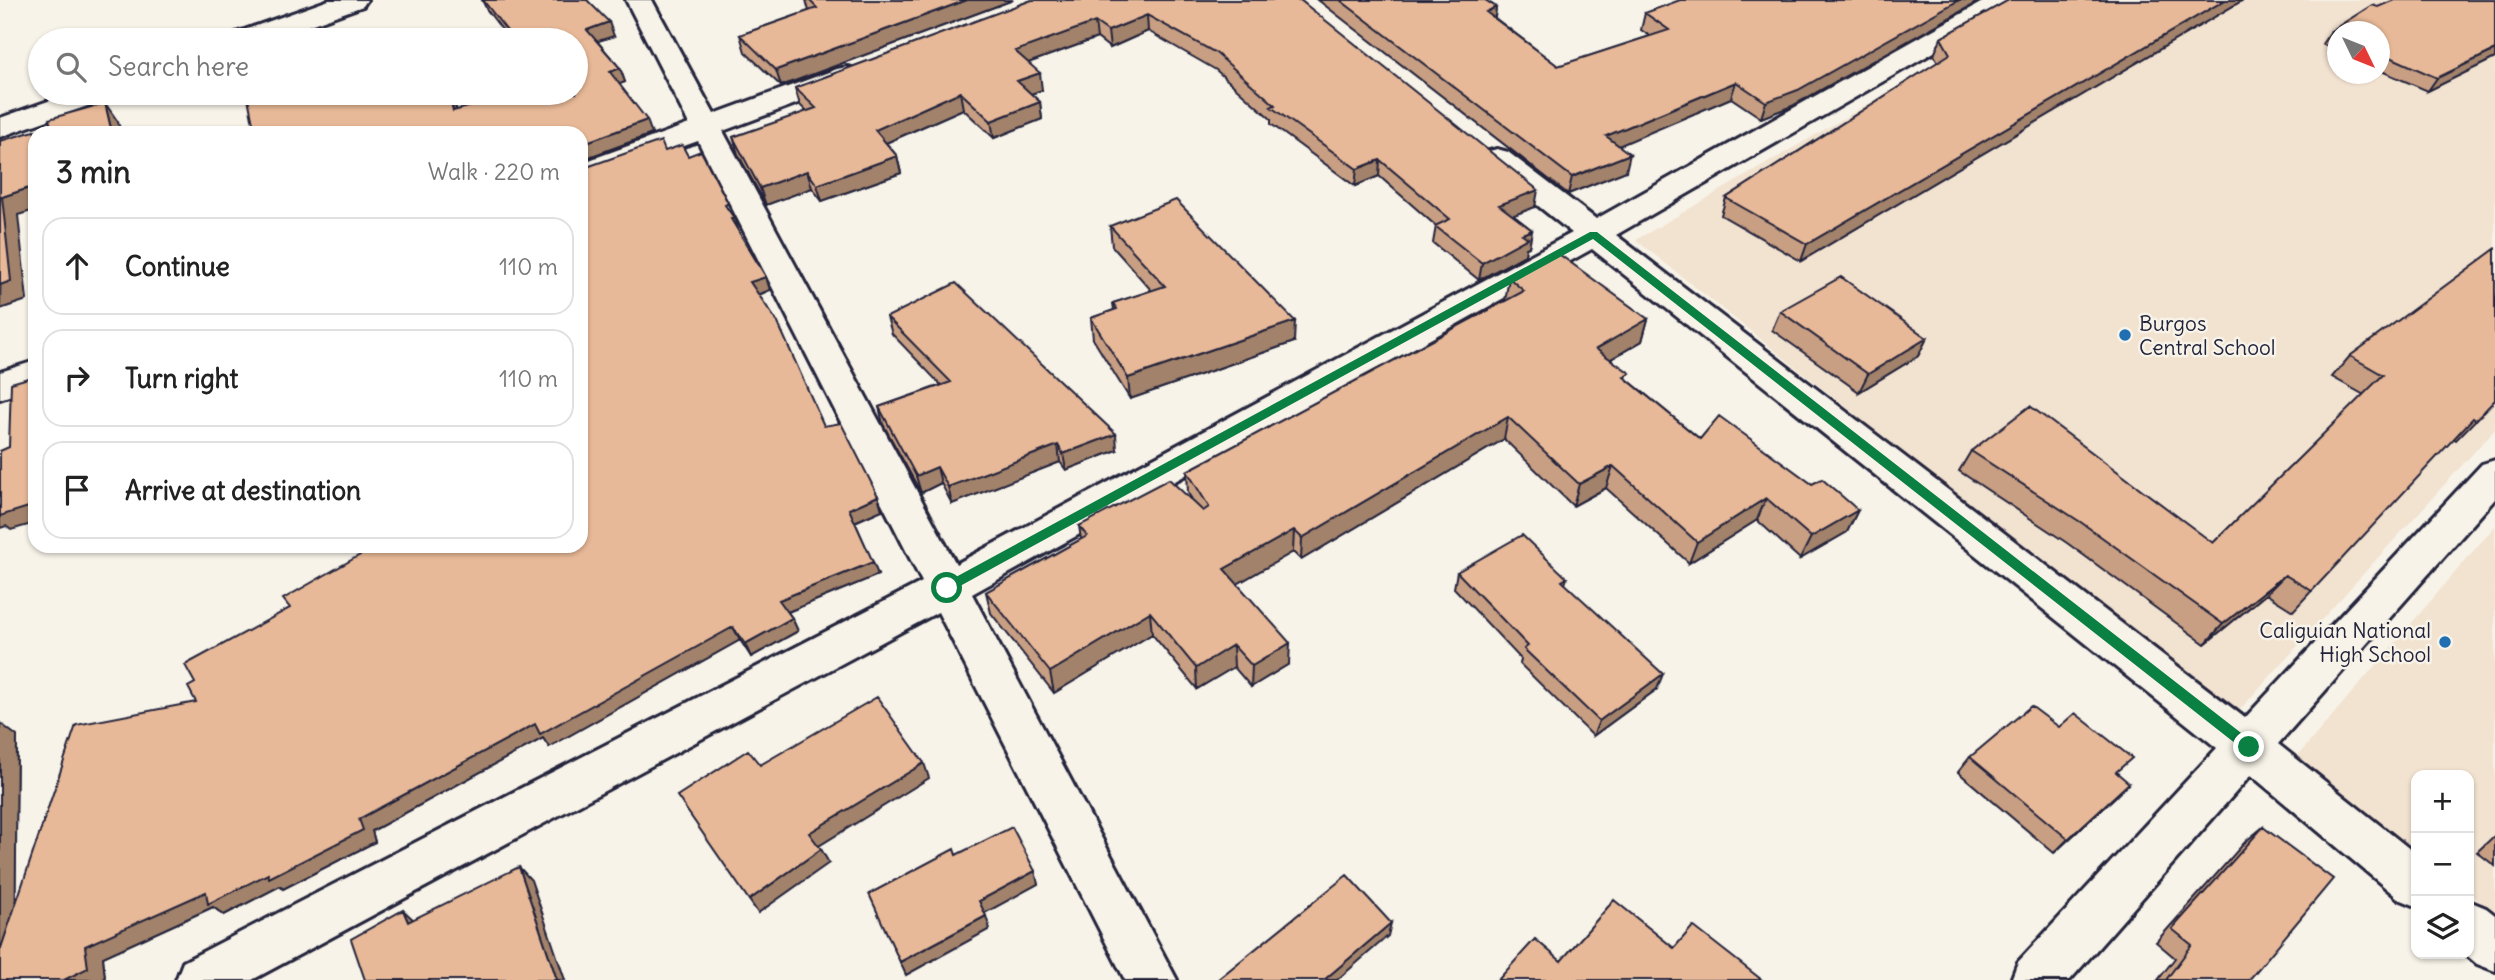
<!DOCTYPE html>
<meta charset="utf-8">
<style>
:root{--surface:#fff;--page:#f6f6f6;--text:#222;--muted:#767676;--line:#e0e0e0}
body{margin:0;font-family:Delius,sans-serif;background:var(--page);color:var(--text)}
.controls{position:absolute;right:21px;bottom:21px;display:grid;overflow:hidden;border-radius:14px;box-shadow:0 2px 5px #0004}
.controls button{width:63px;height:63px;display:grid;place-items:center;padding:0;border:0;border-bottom:2px solid var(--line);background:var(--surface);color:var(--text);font:35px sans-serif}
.compass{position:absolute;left:2327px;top:21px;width:63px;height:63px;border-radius:50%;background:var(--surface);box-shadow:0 2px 5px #0004;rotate:133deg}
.stop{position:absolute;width:21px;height:21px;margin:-16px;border:5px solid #0b8043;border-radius:50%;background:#fff}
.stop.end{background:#0b8043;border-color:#fff;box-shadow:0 2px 7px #0008}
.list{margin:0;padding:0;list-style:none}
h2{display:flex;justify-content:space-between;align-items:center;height:91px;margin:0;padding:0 28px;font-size:30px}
h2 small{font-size:23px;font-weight:400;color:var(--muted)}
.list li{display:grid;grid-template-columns:46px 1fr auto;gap:21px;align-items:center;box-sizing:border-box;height:98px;margin:0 14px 14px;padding:0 14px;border:2px solid var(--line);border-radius:21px}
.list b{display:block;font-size:26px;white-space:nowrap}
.list em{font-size:23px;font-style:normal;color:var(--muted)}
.icon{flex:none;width:38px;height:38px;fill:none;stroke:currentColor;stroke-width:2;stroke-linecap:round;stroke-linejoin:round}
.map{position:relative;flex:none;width:2495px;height:980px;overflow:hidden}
.search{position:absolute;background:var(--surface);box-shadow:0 2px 5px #0004;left:28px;top:28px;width:560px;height:77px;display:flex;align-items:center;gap:18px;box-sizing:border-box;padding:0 24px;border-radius:38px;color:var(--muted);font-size:26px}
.panel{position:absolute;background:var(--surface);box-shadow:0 2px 5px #0004;left:28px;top:126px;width:560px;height:427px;border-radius:21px}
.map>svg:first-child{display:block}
.built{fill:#f2e2d0;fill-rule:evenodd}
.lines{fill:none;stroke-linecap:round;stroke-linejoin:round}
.minor-casing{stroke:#22223b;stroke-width:6}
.minor{fill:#f7f3e8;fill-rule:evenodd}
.wall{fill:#c89f83;stroke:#22223b;stroke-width:2}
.shaded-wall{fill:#a2826a;stroke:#22223b;stroke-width:2}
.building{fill:#e8b998;stroke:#22223b;stroke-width:2}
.route{fill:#0b8043}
.poi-dot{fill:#1f6fb2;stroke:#f7f3e8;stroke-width:2.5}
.labels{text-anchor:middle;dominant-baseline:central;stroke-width:5;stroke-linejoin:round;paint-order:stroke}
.poi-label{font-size:21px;fill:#22223b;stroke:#f7f3e8;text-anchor:start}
</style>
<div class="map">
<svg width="2495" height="980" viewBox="0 0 2495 980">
<rect width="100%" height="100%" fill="#f7f3e8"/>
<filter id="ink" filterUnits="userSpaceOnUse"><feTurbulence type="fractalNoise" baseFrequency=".0143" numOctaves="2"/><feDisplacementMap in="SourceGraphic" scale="14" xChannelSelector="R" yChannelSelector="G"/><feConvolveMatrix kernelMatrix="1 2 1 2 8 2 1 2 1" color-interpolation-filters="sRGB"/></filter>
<g filter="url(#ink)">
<path class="built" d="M2046,0H2495V429L2234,716L1636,240ZM2338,32H2380V74H2338Z
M2495,526V914L2469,893V775H2416V852L2296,758Z"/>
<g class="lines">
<defs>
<path id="minor" d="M329,0H367L363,6L268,40H229L233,34Z
M626,0H652L714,114L837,69L847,67L857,69L861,75L857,81L723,131L956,564L1572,233L1486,164L1482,158L1486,152L1497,149L1508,152L1596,219L1986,0H2018L2014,6L1616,235L2245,718L2482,464L2495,460V499L2278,744L2416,854V906L2399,899L2251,775L2070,980H2011L2018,962L2217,748L1592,249L972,594L1177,980H1125L938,612L252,980H176L183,962L922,582L698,141L581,183V163L689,124Z
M71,93H111L107,99L0,137V118Z
M35,361V387L0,399V372Z
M2469,901L2486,908L2495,915V971L2477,964L2465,954H2469Z"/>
</defs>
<use href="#minor" class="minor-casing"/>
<use href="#minor" class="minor"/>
</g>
<path class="wall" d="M482,0H587L614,36L597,41L620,68L625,82L619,84L652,134L581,160V133L247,93H345L347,100L452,93L456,110L576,93V40H510L487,10Z
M806,0H1013L781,86L745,52L740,35L809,11Z
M1032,0H1300L1535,207L1513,215L1532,230L1529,247L1526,248L1525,255L1479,280L1433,243L1436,226L1379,176L1355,186L1271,124V119L1216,70L1148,31L1110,48L1097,38L1028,63L1042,90L1031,94L1040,102L1042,119L994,138L963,109L886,143L897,156L901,173L822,201L812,188L766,205L738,154L733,137L807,112L800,105L795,88Z
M1318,0H1485L1496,7L1495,18L1558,66L1650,36L1641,30L1645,13L1792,106L1761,118L1731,98L1619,145L1626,171L1568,194Z
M2009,0H2243L1801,261L1721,215L1726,198L1938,62L1934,55L1941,38Z
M2378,7L2495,58L2428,91L2379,70V32H2337V51L2322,44L2331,31Z
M665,151L688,156L732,215L739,232L770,290L759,295L824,426L878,496L882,510L855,522L878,575L788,612L792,618L798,631L751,657L740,640L549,747L543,738L372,831L375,842L283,889L280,886L224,915L213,907L103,957L105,979L0,980L17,736L15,906L196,702L195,683L290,608L581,546Z
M1110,226L1294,342L1130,399L1093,339L1091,318L1114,310L1113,303L1152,291L1112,246Z
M1509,278L1648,319L1642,341L1611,359L1628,380L1700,439L1812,484L1858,510L1847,532L1800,559L1757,520L1689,563L1606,488L1573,506L1504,439L1301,560L1293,552L1237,584L1289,664L1251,687L1234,667L1197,689L1152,634L1054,693L991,613L986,592L1081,539L1079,526L1193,501L1188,493L1187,471L1505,301Z
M1780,311L1927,338L1918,356L1859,392L1772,330Z
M887,317L1117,450L1066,470L1060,462L952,504L941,483L921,493L883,424L879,407L941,385L892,334Z
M2350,356L2495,400L2456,440L2453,438L2293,611L2266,594L2205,644L2067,543L1959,471L1971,451L2213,543L2364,395L2332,377Z
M1457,572L1567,578L1565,584L1657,689L1593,736L1520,664L1521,659L1454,588Z
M1970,757L2117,773L2115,797L2054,853L1958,772Z
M2263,827L2249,980H2158L2175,958L2156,942L2246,841Z
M2495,835V866L2477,852Z"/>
<path class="shaded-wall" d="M967,0H1013L781,86L776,70Z
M1959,0H1981L1792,106L1761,118L1766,102Z
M2225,0H2243L1801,261L1807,244Z
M1496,7L1494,24L1486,12Z
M1147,15L1148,31L1110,48L1108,31Z
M609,22L614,36L592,43L587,30Z
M1095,22L1097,38L1017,67L1015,51Z
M2495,50V58L2428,91L2437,78Z
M620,68L625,82L615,86L610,72Z
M1040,73L1042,90L1020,98L1017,81Z
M1736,82L1731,98L1602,153L1606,136Z
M960,92L963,109L879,146L875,130Z
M341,93H345L351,114L343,101Z
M449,93H452L460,124L453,111Z
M1040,102L1042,119L994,138L991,121Z
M105,103L118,122L121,133H112Z
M647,120L652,134L581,160V144Z
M1630,154L1626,171L1568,194L1572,177Z
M897,156L901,173L822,201L817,185Z
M1380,160L1379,176L1355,186L1357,169Z
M807,171L812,188L766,205L760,188Z
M35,186V210L18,215L27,300L0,309L2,197Z
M1538,190L1535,207L1496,222L1499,205Z
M734,218L739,232L731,219Z
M1532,230L1529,247L1526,248L1525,255L1479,280L1482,263L1522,234Z
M766,277L770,290L755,296L750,282Z
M1648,319L1642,341L1590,371L1596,349Z
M1295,321L1294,342L1130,399L1128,378Z
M1927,338L1918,356L1859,392L1868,374Z
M1508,417L1504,439L1301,560L1302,538Z
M1116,434L1117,450L1066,470L1063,454Z
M1058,445L1060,462L952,504L948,487Z
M1613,466L1606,488L1573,506L1579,484Z
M937,467L941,483L921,493L916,476Z
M878,496L882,510L854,522L849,509Z
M1766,498L1757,520L1689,563L1697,542Z
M35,505V523L11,530L6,526L0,528V513Z
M1858,510L1847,532L1800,559L1811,537Z
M1294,530L1293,552L1225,591L1224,569Z
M873,562L878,575L785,613L779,600Z
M2285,575L2266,594L2205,644L2223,624Z
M1150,612L1152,634L1054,693L1050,672Z
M792,618L798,631L751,657L745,644Z
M733,627L740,640L549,747L543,738L372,831L375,842L283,889L280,886L224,915L213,907L103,957L105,979L102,980H64L85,946L359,819L535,724Z
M1290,643L1289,664L1251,687L1252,666Z
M1233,645L1234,667L1197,689L1196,668Z
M1663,674L1657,689L1593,736L1599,721Z
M0,723L17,736L15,974L0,965Z
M924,763L929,778L817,847L809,833Z
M2129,783L2115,797L2054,853L2068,839Z
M821,849L829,863L758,913L749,900Z
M519,867L531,880L565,980H557Z
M1035,871L1038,884L983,914L979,901Z
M403,910L417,923L408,922Z
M986,916L990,929L906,975L900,962Z
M1391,923L1388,936L1337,980H1324Z"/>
<path class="building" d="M483,0H587L609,22L587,30L620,68L610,72L647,120L581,144V133H255L247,93H341L343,101L375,93H449L453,111L521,93H576V40H514Z
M809,0H967L776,70L740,35L817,8Z
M1032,0H1300L1538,190L1499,205L1532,230L1522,234L1528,238L1482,263L1435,226L1450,219L1380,160L1357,169L1271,107L1275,105L1216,53L1147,15L1108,31L1095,22L1015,51L1040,73L1017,81L1040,102L991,121L960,92L875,130L897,156L817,185L807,171L760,188L733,137L816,108L795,88Z
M1340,0H1485L1496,7L1486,12L1558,66L1669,30L1645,13L1680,0H1959L1798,90L1766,102L1736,82L1606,136L1630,154L1572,177Z
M2009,0H2225L1807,244L1726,198L1950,54L1941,38Z
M2394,0H2495V50L2437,78L2379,52V32H2337V34L2331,31L2372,5L2378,7Z
M105,103L112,133H35V186L2,197L11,281L0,285V141L51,126L49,119Z
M661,141L665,151L682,145L688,156L701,151L728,203L725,205L734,218L731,219L766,277L750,282L778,323L824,426L841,423L878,496L849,509L873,562L779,600L792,618L745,644L733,627L540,734L535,724L359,819L363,830L269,878L268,874L208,904L206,892L85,946L88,968L64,980H0V951L76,725L196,702L188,687L195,683L185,665L290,608L283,599L376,546H581V169Z
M1176,200L1295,321L1128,378L1091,318L1117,309L1113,303L1165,286L1110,226Z
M2495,249V400L2476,420L2473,418L2312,591L2285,575L2223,624L2082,523L1971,451L2030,406L2213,543L2383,375L2350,356Z
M1556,252L1648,319L1596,349L1630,373L1624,377L1700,439L1719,416L1812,484L1822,479L1858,510L1811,537L1766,498L1697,542L1613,466L1579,484L1508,417L1302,538L1294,530L1224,569L1290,643L1252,666L1233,645L1196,668L1150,612L1050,672L986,592L1087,536L1079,526L1169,479L1203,511L1209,507L1187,471L1524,291L1509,278Z
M1841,277L1927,338L1868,374L1780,311Z
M956,283L1116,434L1063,454L1058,445L948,487L937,467L916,476L879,407L951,382L887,317Z
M35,376V505L0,516V451L9,447L11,383Z
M1522,535L1567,578L1562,581L1663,674L1599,721L1524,649L1528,646L1457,572Z
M877,697L924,763L809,833L821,849L749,900L677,796L748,750L760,765Z
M2031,706L2059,727L2075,713L2132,758L2116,772L2129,783L2068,839L1970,757Z
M1012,827L1035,871L979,901L986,916L900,962L869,894L954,849L956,855Z
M2263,827L2333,879L2249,980H2166L2192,945L2172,929Z
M519,867L557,980H365L351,939L403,910L408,922Z
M1347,875L1391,923L1324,980H1217Z
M1614,900L1674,948L1693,926L1762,980H1498L1535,939L1561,961Z"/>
</g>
<path class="route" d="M1590,232H1597L2254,743V751H2245L1593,239L951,591H943V584Z"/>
<g class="poi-dot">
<circle cx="2125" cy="335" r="7"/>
<circle cx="2445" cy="642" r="7"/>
</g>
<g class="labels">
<g class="poi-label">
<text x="2139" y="323">Burgos<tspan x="2139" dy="24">Central School</tspan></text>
<text x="2431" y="630" text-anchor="end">Caliguian National<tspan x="2431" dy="24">High School</tspan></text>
</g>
</g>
</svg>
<div class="controls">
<button>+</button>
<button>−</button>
<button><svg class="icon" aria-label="layers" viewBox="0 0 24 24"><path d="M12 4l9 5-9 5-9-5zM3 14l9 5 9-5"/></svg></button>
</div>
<svg class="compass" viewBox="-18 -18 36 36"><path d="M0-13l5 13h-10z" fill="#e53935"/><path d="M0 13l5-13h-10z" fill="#767676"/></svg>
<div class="stop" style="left:947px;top:588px"></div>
<div class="stop end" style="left:2249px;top:747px"></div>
<div class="search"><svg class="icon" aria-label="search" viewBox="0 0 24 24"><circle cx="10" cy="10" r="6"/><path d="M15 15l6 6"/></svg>Search here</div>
<section class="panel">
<h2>3 min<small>Walk · 220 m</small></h2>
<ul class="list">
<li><svg class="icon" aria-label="ahead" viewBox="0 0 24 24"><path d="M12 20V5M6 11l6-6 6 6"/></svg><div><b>Continue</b></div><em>110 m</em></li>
<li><svg class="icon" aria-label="right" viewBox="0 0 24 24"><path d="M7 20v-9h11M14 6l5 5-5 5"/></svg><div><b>Turn right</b></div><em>110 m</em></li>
<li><svg class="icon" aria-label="arrive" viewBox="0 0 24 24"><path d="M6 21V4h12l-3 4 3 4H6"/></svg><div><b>Arrive at destination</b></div></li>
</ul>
</section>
</div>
